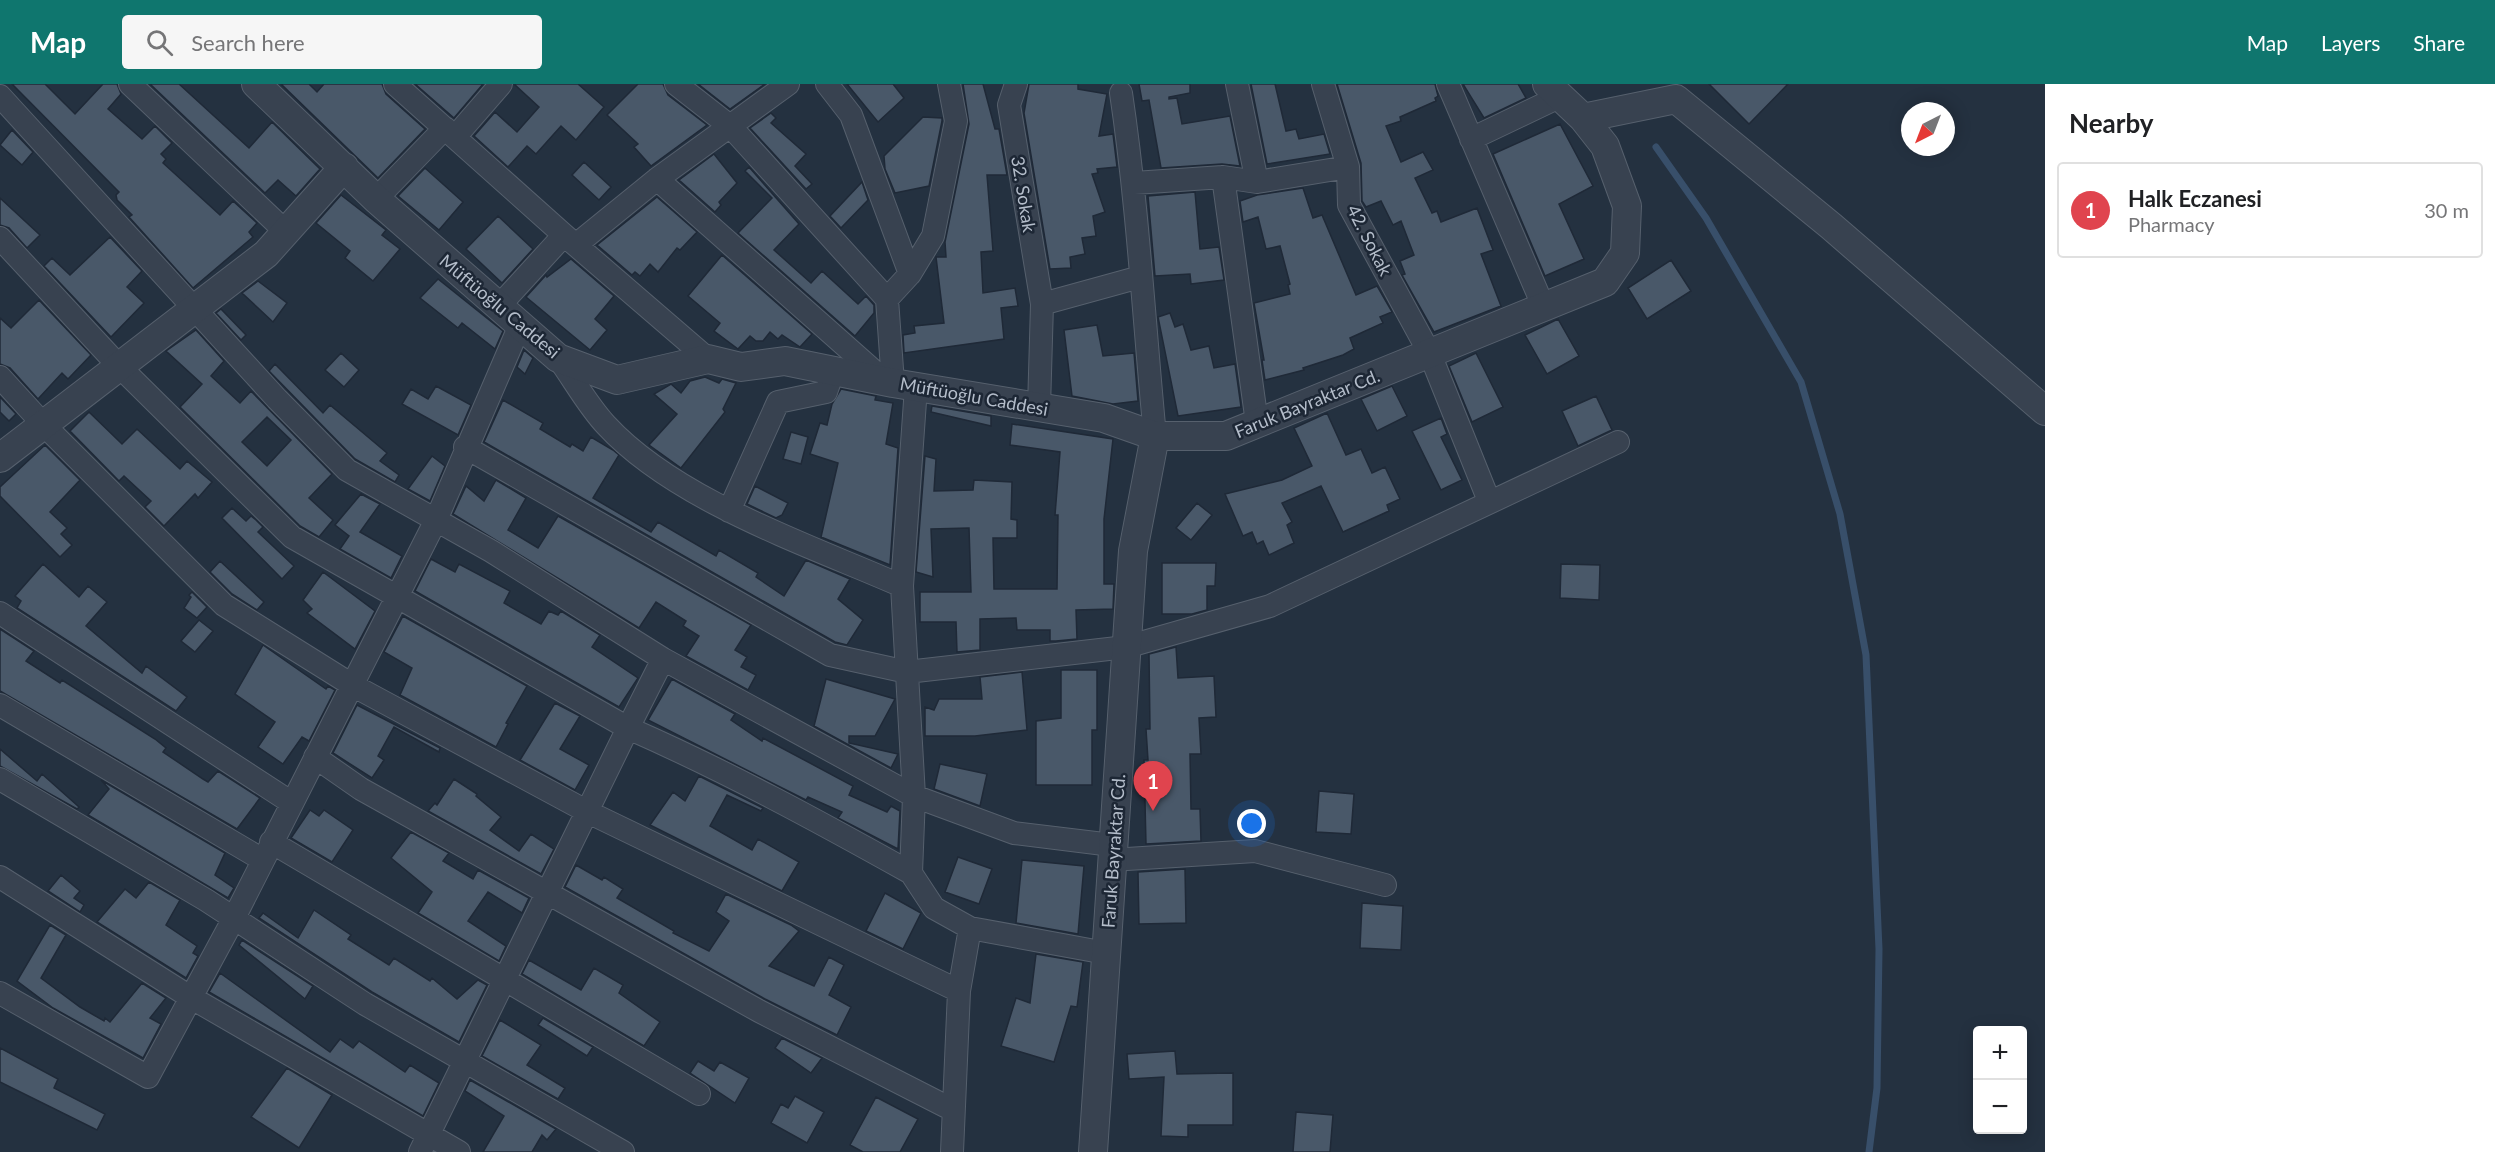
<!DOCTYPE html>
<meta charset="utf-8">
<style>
:root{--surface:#fff;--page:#f6f6f6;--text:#202124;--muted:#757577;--line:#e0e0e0;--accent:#0f766e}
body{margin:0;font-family:Lato,sans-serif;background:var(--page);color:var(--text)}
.controls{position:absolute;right:18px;bottom:18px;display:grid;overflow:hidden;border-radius:6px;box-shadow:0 3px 15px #0003}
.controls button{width:54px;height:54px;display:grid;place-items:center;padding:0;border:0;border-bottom:2px solid var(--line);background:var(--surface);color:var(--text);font:30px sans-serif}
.compass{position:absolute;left:1901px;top:18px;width:54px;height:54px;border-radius:50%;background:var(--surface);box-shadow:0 3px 15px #0003;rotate:222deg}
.you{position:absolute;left:1252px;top:740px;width:21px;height:21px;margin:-15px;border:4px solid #fff;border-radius:50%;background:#1a73e8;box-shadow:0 0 0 9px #1a73e833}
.badge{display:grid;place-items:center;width:39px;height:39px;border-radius:50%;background:var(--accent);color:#fff;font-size:20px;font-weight:700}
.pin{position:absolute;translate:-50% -50px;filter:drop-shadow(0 2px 3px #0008)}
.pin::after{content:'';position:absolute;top:32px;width:21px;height:18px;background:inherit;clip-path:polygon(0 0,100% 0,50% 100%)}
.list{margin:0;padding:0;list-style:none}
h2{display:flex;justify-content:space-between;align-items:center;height:78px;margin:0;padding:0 24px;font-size:26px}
h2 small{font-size:20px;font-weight:400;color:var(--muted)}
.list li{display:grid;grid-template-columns:39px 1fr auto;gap:18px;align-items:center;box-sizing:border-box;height:96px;margin:0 12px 12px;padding:0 12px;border:2px solid var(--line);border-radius:6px}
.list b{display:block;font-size:22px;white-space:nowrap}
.list p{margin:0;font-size:20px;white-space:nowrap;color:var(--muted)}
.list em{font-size:20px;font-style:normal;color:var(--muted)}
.icon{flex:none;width:33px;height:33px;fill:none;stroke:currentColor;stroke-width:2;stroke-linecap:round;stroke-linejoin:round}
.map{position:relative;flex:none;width:2045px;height:1068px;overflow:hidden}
header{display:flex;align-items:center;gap:36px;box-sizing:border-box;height:84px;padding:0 30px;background:var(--accent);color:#fff}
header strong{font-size:28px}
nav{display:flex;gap:33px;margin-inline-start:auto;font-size:21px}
.search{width:420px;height:54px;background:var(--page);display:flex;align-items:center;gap:15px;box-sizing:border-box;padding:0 21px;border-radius:6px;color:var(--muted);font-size:22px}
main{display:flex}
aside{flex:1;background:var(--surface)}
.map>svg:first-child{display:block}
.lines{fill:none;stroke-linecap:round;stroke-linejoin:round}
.stream{stroke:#384f6a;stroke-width:7}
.building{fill:#495869;stroke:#1f2937;stroke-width:1.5;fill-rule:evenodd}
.minor-casing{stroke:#56606d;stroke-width:24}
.tertiary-casing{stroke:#56606d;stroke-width:30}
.minor{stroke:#384250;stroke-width:22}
.tertiary{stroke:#384250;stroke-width:28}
.labels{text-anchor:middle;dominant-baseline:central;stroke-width:5;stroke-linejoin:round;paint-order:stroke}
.street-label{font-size:18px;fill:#b4bdca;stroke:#1d2735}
</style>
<header>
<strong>Map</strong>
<div class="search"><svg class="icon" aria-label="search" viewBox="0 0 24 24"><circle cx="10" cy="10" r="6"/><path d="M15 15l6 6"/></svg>Search here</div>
<nav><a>Map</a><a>Layers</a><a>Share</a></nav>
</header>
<main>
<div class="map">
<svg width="2045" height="1068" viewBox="0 0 2045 1068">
<rect width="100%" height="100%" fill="#243140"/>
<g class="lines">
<path class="stream" d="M1656,63L1706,134L1801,298L1840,430L1866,571L1879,865L1877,1004L1869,1068"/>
</g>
<path class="building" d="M12,0H45L75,30L103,0H117L121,10L108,25L142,55L155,42L172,59L161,70L166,75L163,79L220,131L233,117L257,139L249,148L253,153L193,204L129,133L132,131L117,116L116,111L119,108Z
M150,0H179L249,64L272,38L320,85L296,112L278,96L265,109Z
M281,0H309L317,8L324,0H382L386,10L425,45L378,94Z
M415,0H483L454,34Z
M514,0H578L604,23L576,56L561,42L536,70L527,62L508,83L474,52L495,28L517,48L539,23Z
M638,0H663L668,11L707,41L651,82L634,63L638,60L607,31Z
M698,0H765L730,25Z
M847,0H893L904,14L878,38Z
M963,0H983L995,45H999L1007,91H987L993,167L981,168L983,209L1015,204L1018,222L1001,224L1004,255L904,269L903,251L915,249L914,242L944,239L936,173H946L945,158L969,40Z
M1029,0H1078V5L1107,10L1099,52L1113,50L1117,83L1097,85L1098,89L1092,90L1105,128L1093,132L1096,152L1082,154L1085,170L1070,173L1071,184L1050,185L1024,29Z
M1139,0H1190V9L1169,13V15L1177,14L1182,40L1230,32L1240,82L1222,80L1161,84L1149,16L1142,17Z
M1251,0H1275L1286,47L1296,45L1299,55L1324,50L1330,70L1267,80Z
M1337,0H1435L1438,12L1435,14L1436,17L1400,33L1401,37L1386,42L1401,78L1423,68L1433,86L1415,94L1432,129L1437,127L1441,138L1477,124L1493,166L1481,170L1501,222L1434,248L1402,191L1405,190L1400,177L1414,171L1401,137L1393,141L1381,117L1366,123L1362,117L1361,79Z
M1463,0H1518L1526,14L1484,34Z
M1709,0H1788L1749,40Z
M771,29L776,34L771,39L806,70L795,82L812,100L806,105L750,44Z
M923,33L942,34V37L929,102L895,109L885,85L884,72Z
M1560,40L1593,102L1559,120L1584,175L1545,192L1493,70Z
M12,46L33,68L22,81L0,61Z
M714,70L737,99L719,118L721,121L715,128L679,96Z
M584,78L611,103L599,116L572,91Z
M749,83L799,140L774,166L811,199L822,187L858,220L866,212L874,221V229L855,252L738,149L772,114L745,87Z
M425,84L463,118L439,146L398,112Z
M862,98L868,116L841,144L830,132Z
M1303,104L1313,134L1322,131L1356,211L1377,202L1392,228L1380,233L1383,239L1350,254L1354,265L1343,271L1303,284L1304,286L1265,296L1262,276H1264L1254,219L1290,210L1288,201L1290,200L1280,162L1266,165L1258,133L1243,138L1240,117L1257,111Z
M1195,108L1200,165L1219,163L1224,196L1191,200L1190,190L1155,192L1148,112Z
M341,111L386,146L382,151L400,165L373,197L345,174L350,167L316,139Z
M657,113L697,148L680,166L677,164L658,188L650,180L640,192L635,188L632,191L597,161Z
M0,114L40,151L27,164L9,144L0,141Z
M498,132L533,165L502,199L466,165Z
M110,153L142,187L127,203L144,219L111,253L44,182L52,174L70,191Z
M722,171L812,250L800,263L782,251L778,255L770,248L763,257H756L750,252L738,265L714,247L720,239L688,212Z
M571,175L614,212L595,235L607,246L590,266L526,213L546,191L547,193Z
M1671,176L1691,207L1647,235L1628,204Z
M438,195L503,247L495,265L462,239L458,244L420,214Z
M258,197L287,219L273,238L242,209Z
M39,216L91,271L68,295L62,289L38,315L10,284L0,280V234L11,244Z
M221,225L246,251L241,256L216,229Z
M1170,229L1175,243L1183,240L1191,266L1209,262L1214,284L1235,280L1241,323L1178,332L1158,233Z
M1558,235L1579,272L1547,290L1525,251Z
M1097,241L1103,272L1134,269L1138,317L1113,320L1072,312L1064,246Z
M196,246L224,277L211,292L240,319L251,307L332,390L309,414L333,436L319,453L300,442L180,323L202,300L166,267ZM267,333L291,356L267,382L242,358Z
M524,266L533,274L525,290L517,283Z
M341,269L359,286L344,303L325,286Z
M1476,269L1503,323L1472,338L1449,282Z
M275,280L323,329L330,321L387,369L380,377L399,391L395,398L355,375L269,287Z
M705,293L719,299L722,295L736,299L723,325L725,328L681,384L649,361L677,330L654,310L671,300L681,309L690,297Z
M436,302L471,321L458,351L402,320L411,305L428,315Z
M1392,302L1407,332L1377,347L1361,315Z
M841,305L876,312L875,316L893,319L886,360L898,364L890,481L821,453L838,379L810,370L820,339L827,341L832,320Z
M1596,312L1612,346L1578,362L1562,327Z
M0,313L16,330L9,337L0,328Z
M503,316L543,339L540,345L570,363L572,360L583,367L591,353L613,366L619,371L593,414L651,448L658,438L716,472L719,466L758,489L756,493L784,512L806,476L850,495L838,515L863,536L847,561L835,558L484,358Z
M932,322L991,332V342L931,328Z
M89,328L122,360L137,345L180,385L187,377L212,398L198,414L195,410L164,442L145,423L151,417L124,392L119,397L70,347Z
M1327,329L1346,371L1361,365L1372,389L1385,383L1400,415L1387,421L1389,427L1343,448L1321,402L1282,419L1292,438L1287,441L1294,459L1269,471L1263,457L1257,460L1252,448L1243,452L1225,410L1282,396L1312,382L1294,344Z
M1441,334L1447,350L1441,353L1462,396L1441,406L1412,347Z
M1012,340L1113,355L1104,435V500H1114L1113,525L1076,526L1077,555L1056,557H1050V546H1017L1016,534L980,535V566L957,568L956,538H920V508H971L969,444L931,445L933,493L916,488L925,372L936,375L934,407L973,406L974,396L1012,398L1011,435L1017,436V454H993L994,505H1057L1058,431H1055L1060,368L1010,361Z
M791,348L808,353L801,380L783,375Z
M45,361L80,396L50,428L67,444L61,450L72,461L60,473L0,412V403Z
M432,372L445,382L430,417L408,405Z
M496,396L526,414L508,446L538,464L558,432L751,541L735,566L747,573L741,583L756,591L748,606L686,572L699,552L683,542L686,537L656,518L639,544L453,430L466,402L484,417Z
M755,402L788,419L782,431L776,434L747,420Z
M361,410L380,420L360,448L402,472L391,494L340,465L349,452L335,441Z
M1197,419L1212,431L1191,456L1176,444Z
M232,424L246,437L251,432L256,436L263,443L258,448L294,482L282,495L222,434Z
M431,475L455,488L459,480L510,507L504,519L541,540L549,527L558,531L561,527L600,551L592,563L638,594L619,623L415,507Z
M220,477L264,518L257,526L232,510L210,488Z
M1162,479H1216L1215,502H1207V526L1192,530H1162Z
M43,480L79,513L88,502L107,518L86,542L142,589L146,582L187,613L176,627L17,524L21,517L15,512Z
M1561,480L1600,481L1599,516L1560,514Z
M323,488L375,527L355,565L307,529L312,525L303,516Z
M192,508L207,523L197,534L184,524L191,513L189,511Z
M403,532L527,602L506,639L508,640L496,663L400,611L412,584L384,568Z
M199,536L213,547L195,568L181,557Z
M0,545L34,567L26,577L60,599L62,596L155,655L166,664L163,668L203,695L208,698L218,687L260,714L237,745L0,607Z
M263,561L326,605L328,602L335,606L309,657L302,653L283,680L258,663L275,638L235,610Z
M1176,563L1178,594L1214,592L1216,633L1199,634L1201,670H1190L1191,725H1200L1201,757L1146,760L1144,676H1148L1146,645H1150L1149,570Z
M1061,586H1097V646H1092V701H1036V637L1061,634Z
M1022,588L1027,646L975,652H925V623L934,626L939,615H982L980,593Z
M672,595L735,630L731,636L762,657L763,654L853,702L849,711L887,728L891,722L900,727L898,765L838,734L842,728L808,713L806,716L648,636Z
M826,595L895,615L875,652H849V659L898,670L891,684L814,642Z
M555,619L580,632L560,665L589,681L575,706L520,676Z
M357,621L440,664L439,668L394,643L378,672L384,676L372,694L333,669Z
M0,665L37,697L42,690L79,723L77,725L0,682Z
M940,680L987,690L980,722L934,705Z
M699,692L763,724L761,727L727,711L710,742L752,766L758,755L799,778L782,807L650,741L673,708L685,717Z
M454,695L477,710L476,712L501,733L490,746L519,767L531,750L554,765L541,790L428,727L435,719L437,721Z
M101,696L225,769L215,791L234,804L228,814L88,731L109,705Z
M1319,707L1354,710L1351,750L1316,748Z
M310,726L319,732L324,726L353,746L332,778L291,754Z
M411,748L449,769L443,777L473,795L478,786L529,814L522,829L488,808L468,837L506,862L499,877L418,829L432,808L391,774Z
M958,773L992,785L979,820L945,808Z
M1022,776L1084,782L1078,850L1016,839Z
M576,781L602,796L604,793L623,805L617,814L674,847L673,849L709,867L729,837L716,828L726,810L791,841L799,847L769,882L814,902L829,873L844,881L829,911L851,923L837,951L765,915L565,803Z
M1185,785L1186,839L1139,840L1138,788Z
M61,791L80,807L74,814L84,821L80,828L48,807Z
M149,798L180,816L166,841L197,862L193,869L198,872L186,894L97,838L125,805L136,814Z
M885,809L921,829L903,865L866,847Z
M1362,819L1403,822L1401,866L1360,864Z
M314,826L351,851L348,855L389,881L394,874L430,897L432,894L457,915L478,896L487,901L459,958L372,908L259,834L263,829L298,854Z
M50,841L66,851L41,894L80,923L104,937L105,934L110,938L142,899L166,914L150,934L161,940L143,974L53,924L17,897Z
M242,856L313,902L305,915L239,861Z
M1036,870L1083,878L1077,923L1071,922L1054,978L1001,962L1016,914L1030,919Z
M529,876L581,906L594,884L623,901L619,909L660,938L644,962L522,890Z
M220,889L330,968L340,955L353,964L359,957L405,988L410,981L439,999L423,1032L209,908Z
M543,934L593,963L587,972L538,941Z
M500,936L541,961L527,981L565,1004L558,1015L482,972Z
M782,954L822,974L811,989L775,964Z
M0,964L58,995L54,1004L105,1030L97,1046L0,998Z
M1175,967L1177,990L1233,989V1041H1188V1053L1161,1052L1164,993L1129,995L1127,970Z
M698,977L714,987L720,978L749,994L735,1019L690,989Z
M287,984L332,1011L299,1064L251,1033Z
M470,996L556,1045L547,1056L542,1051L532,1068H483L504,1032L465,1007Z
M795,1012L824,1028L807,1059L771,1039L781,1020L788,1024Z
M876,1013L918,1035L900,1068H863L850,1061Z
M1296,1028L1333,1031L1330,1068H1293Z"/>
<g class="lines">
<defs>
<path id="minor" d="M130,0L286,148
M395,0L564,151L708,275
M676,0L731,43L887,215L910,190L851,31L827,0
M1016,0L1009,21L1042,220
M1237,0L1257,98
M1323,0L1348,83L1349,121L1430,270L1489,417
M1448,0L1544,224
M1121,9C1138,123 1144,238 1155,352
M0,12L277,315L347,386L491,467L663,575L914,712L1014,749L1112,761
M455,53L501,0
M1471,55L1559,13
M657,95L885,297
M1134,99L1223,93
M376,115L445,44
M0,154L118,281L292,453L628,644L420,1068
M577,160L657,95L788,0
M910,190L933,152L956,37L949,0
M887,215L893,299
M499,222L564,151
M558,274C574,296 588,322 606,341C676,417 809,461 902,502
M0,293L43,340L224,521L352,601L588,728L959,907
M916,303L902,502L914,712L911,789L934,824L970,844
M1039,324L1042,220L1140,193
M1257,339L1223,93L1257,98L1348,83
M465,363L830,571L907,588L1126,563L1270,522L1618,358
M729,427L778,318L826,308L833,288
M0,529L292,719
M663,575L628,644C726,687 818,737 911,789
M0,621L263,776
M315,673L361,705L759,927L953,1026
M0,695L206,816L365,920L623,1068
M271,758L699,1010
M1111,776L1255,767L1385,801
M0,793L190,913L459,1068
M0,909L148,993L234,834L436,436L520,241
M952,1068L959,907L970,844L1106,869"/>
<path id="tertiary" d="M256,0L376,115L558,274L617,296L708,275L741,283L785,277L893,299L1104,334L1155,352
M1583,34L1676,15L1831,142L2045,327
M0,374L266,170L344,83
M1093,1068L1133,467L1155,352H1226L1605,198L1625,169L1627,122L1605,62L1583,34L1547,0"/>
</defs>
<use href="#minor" class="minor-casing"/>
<use href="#tertiary" class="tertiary-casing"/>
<use href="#minor" class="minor"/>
<use href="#tertiary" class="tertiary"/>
</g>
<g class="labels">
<g class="street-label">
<text transform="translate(1024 110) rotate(81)">32. Sokak</text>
<text transform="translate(1370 156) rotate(63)">42. Sokak</text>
<text transform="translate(500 222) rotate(40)">Müftüoğlu Caddesi</text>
<text transform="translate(974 312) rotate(10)">Müftüoğlu Caddesi</text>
<text transform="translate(1307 319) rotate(-22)">Faruk Bayraktar Cd.</text>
<text transform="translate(1113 767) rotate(-86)">Faruk Bayraktar Cd.</text>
</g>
</g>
</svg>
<div class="controls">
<button>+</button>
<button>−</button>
</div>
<svg class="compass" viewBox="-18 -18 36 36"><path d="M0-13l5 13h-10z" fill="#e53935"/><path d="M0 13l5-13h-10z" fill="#757577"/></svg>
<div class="you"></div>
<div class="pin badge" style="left:1153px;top:727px;background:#e0444e">1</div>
</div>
<aside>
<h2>Nearby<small></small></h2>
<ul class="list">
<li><span class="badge" style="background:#e0444e">1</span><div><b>Halk Eczanesi</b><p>Pharmacy</p></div><em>30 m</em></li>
</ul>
</aside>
</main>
